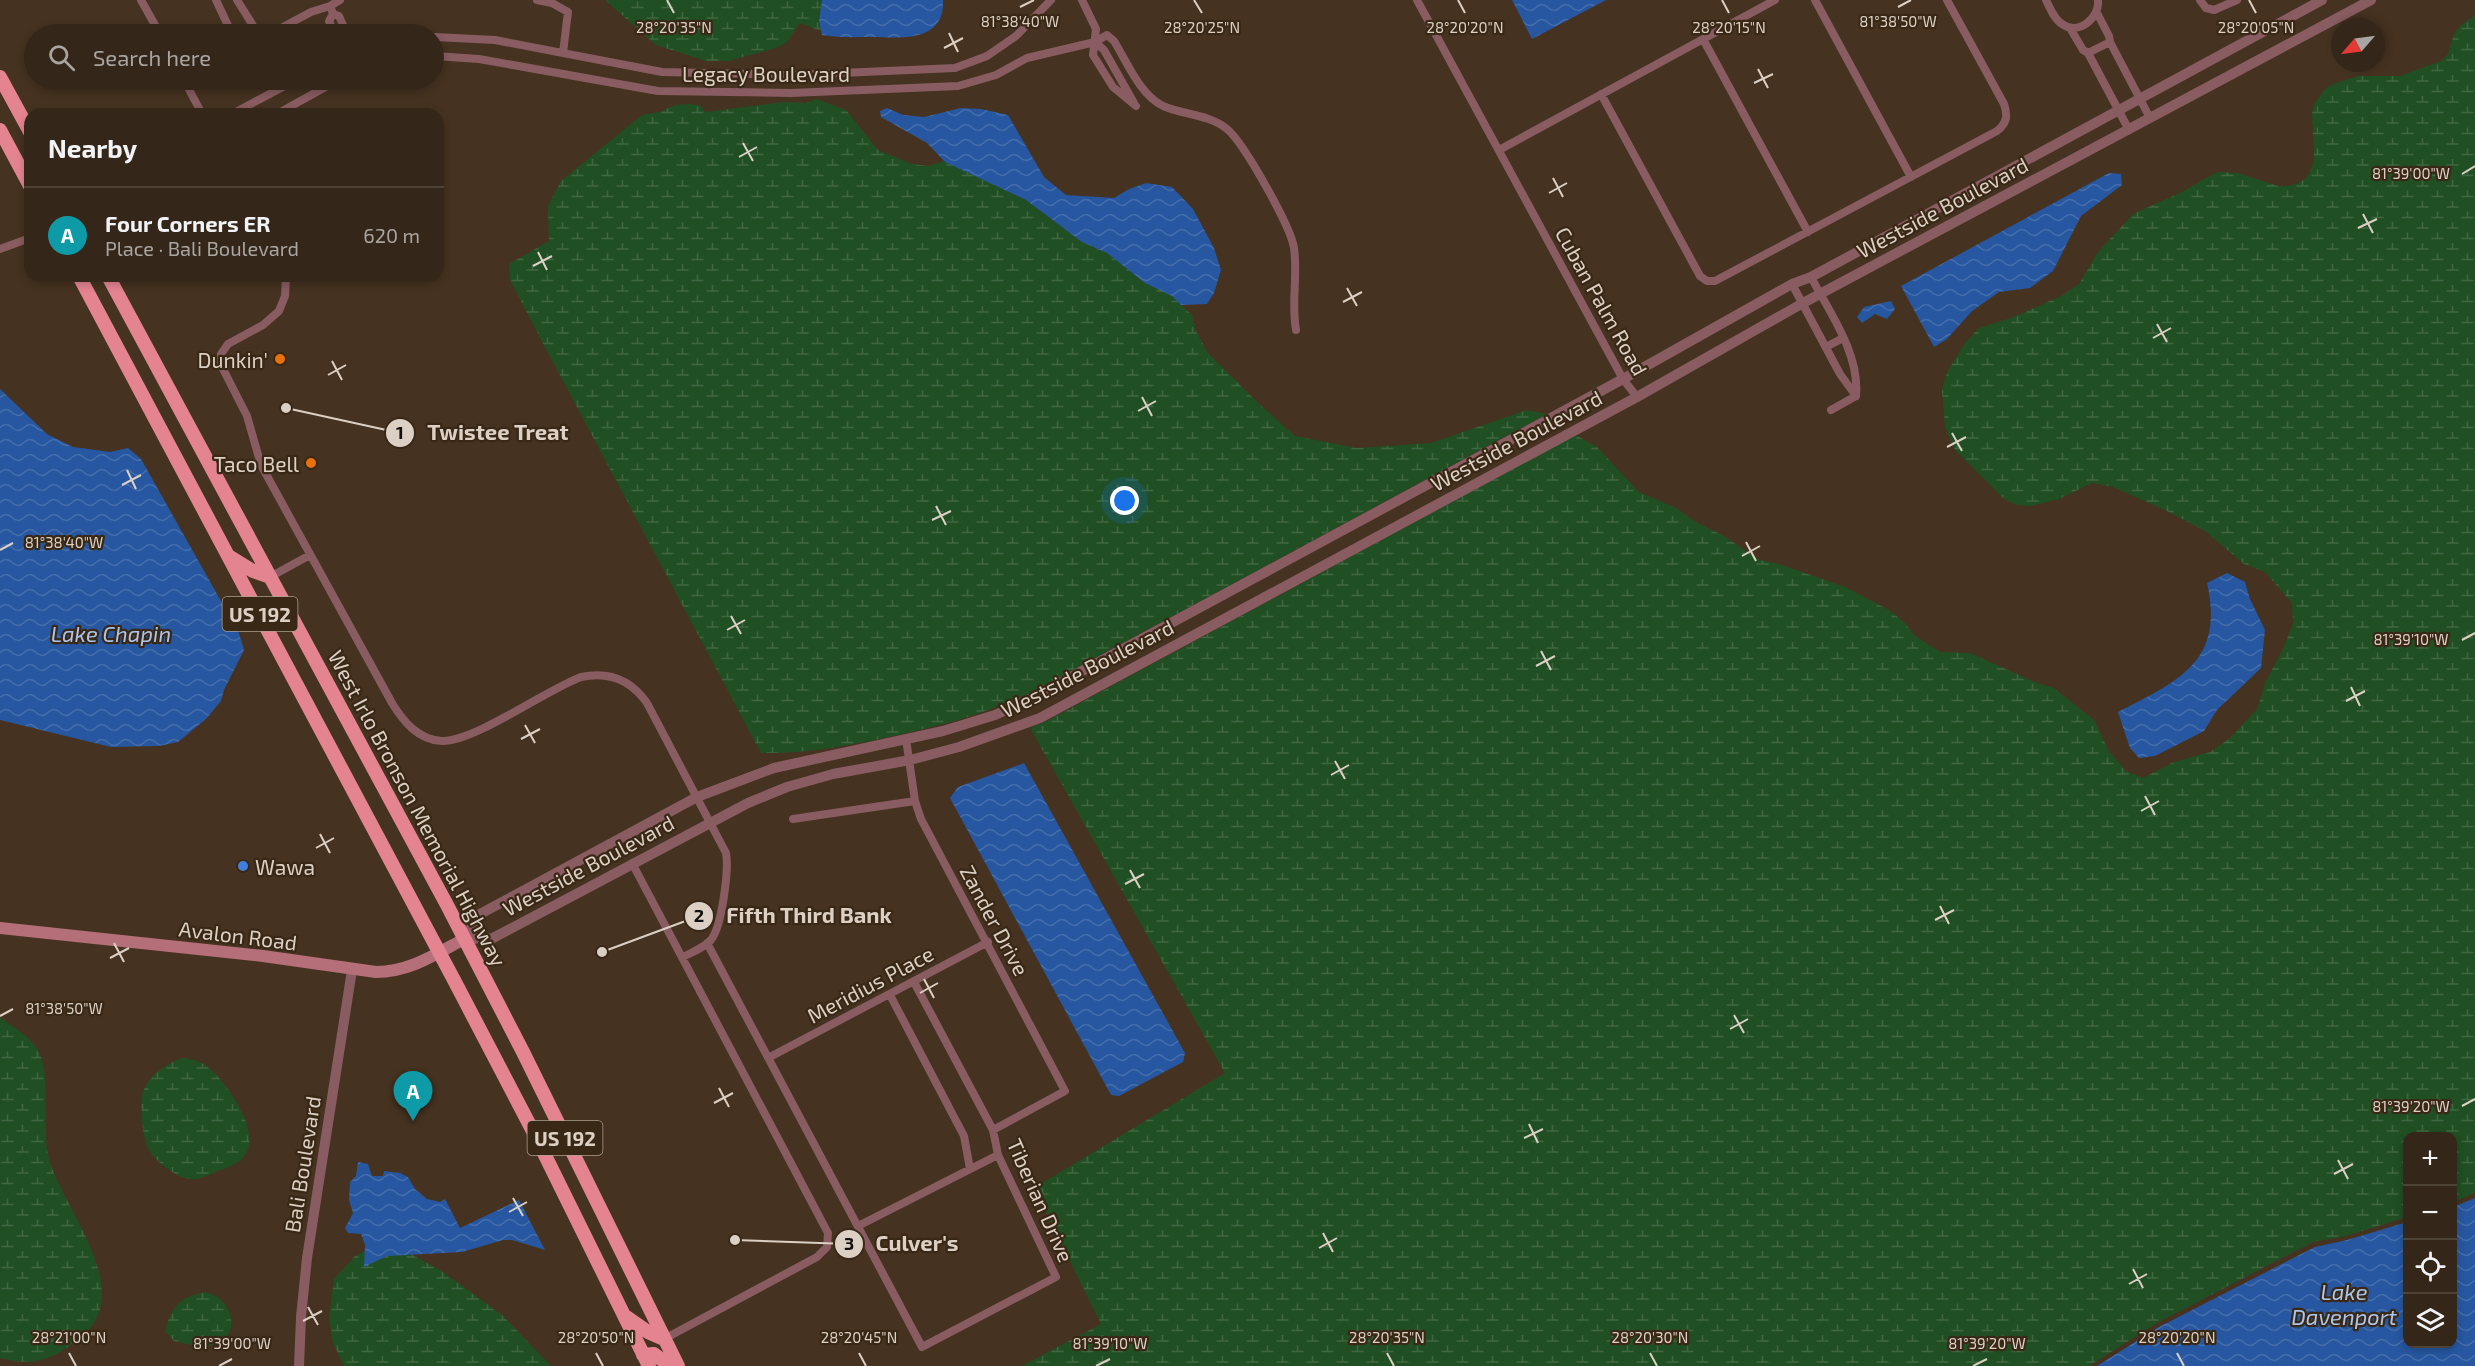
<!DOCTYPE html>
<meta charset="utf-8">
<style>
:root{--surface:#342618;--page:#3c2e21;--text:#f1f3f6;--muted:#a9a5a2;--line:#4e4337;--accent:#1a73e8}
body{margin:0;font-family:"Exo 2",sans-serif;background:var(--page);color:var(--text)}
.controls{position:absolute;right:18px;bottom:18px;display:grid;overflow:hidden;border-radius:12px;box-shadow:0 3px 9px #0003}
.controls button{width:54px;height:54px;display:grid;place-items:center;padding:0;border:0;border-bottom:2px solid var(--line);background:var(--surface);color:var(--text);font:30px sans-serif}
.compass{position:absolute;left:2331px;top:18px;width:54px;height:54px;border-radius:50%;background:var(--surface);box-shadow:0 3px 9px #0003;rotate:242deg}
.you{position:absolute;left:1125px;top:501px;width:21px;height:21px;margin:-15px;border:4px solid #fff;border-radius:50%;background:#1a73e8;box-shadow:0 0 0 9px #1a73e833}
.badge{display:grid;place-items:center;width:39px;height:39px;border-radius:50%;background:var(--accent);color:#fff;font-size:20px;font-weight:700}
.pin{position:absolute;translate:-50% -50px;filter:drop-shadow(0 2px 3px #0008)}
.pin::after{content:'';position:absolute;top:32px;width:21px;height:18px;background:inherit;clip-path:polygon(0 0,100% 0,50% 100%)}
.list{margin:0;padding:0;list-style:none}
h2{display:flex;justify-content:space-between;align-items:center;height:78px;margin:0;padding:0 24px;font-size:26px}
h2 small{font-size:20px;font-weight:400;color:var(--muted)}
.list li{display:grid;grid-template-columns:39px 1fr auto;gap:18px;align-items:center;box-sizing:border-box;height:96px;padding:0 24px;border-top:2px solid var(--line)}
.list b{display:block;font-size:22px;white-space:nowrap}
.list p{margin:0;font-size:20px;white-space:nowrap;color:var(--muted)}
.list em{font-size:20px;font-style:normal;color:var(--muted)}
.icon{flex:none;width:33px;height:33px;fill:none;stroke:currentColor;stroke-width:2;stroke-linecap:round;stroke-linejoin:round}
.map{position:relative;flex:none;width:2475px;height:1366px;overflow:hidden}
.search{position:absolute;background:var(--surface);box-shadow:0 3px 9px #0003;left:24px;top:24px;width:420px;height:66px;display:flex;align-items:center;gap:15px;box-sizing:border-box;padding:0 21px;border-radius:33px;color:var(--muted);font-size:22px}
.panel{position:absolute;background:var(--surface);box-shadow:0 3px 9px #0003;left:24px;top:108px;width:420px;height:174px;border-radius:18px}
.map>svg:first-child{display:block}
.wetland{fill:url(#wetland-marsh)}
.water{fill:url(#water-waves)}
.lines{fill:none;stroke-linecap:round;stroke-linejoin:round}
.minor{stroke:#885c61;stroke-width:8}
.tertiary{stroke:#885c61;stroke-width:10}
.secondary{stroke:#b46f78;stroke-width:12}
.trunk{stroke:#e58491;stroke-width:14}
.ticks{fill:none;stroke:#dcd0c5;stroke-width:2}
.food-dot{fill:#e8710a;stroke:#3a2816;stroke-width:2}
.shop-dot{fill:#3f7fe0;stroke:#3a2816;stroke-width:2}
.labels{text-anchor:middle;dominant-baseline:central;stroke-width:4.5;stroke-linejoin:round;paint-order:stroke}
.shield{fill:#3a2816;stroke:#ab9e90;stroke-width:1.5}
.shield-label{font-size:20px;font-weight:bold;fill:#dcd0c5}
.street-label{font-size:21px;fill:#dcd0c5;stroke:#3a2816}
.poi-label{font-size:21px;fill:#dcd0c5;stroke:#3a2816;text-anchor:end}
.water-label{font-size:22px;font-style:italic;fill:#aac4ec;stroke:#3a2816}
.ticks-label{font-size:15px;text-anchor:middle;fill:#dcd0c5;stroke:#3a2816;stroke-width:4.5;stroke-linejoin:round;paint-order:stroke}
.leader{fill:none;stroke:#dcd0c5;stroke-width:2}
.callout-dot{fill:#dcd0c5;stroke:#3a2816;stroke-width:2}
.mark-label{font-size:18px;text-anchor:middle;font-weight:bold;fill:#111}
.callout-label{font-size:22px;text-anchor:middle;font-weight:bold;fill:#dcd0c5;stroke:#3a2816;stroke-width:4.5;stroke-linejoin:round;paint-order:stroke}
</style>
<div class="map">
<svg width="2475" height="1366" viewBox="0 0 2475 1366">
<defs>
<pattern id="wetland-marsh" width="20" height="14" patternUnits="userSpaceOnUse" patternTransform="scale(1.5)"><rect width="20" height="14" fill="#204f23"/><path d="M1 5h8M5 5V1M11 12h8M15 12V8" fill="none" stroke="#406741"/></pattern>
<pattern id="water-waves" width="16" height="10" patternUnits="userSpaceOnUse" patternTransform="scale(1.5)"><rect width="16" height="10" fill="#2657a0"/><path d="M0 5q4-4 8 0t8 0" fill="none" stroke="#456eac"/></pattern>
</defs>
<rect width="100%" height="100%" fill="#453220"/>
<path class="wetland" d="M605,0H822L819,21L821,31L800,23L786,43L776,48L729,61H706L656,45Z
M2475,15V1193L2453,1202L2452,1136H2408L2407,1217L2346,1236L2313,1242L2157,1323L2089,1366H1022L1101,1324L1034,1188L1225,1073L1030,728L1047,721L1576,435L1597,447L1639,492L1676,508L1696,522L1722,535L1760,560L1779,564L1845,587L1889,610L1905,623L1914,635L1940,652L1970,653L2037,683L2054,688L2094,720L2109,751L2126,771L2143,778L2174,762L2210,752L2229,739L2257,709L2266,681L2283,649L2293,623L2292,603L2265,572L2244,564L2205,531L2167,511L2113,487L2092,483L2059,499L2031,506L2016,505L2003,498L1955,450L1945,427L1942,390L1947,372L1965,343L1979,328L2014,317L2061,296L2079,284L2098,252L2133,214L2180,193L2217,172L2238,173L2278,186H2288L2299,183L2307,177L2312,167L2314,157L2312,114L2314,104L2326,88L2336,83L2358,76H2400L2441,61L2448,54L2454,34L2460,26Z
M816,99L846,110L878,150L912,164L928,166L944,161L1026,200L1082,242L1107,253L1145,283L1172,296L1192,315L1196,331L1208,353L1256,401L1295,436L1357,448L1431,443L1527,410L1547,414L1032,692C983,715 941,726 888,737C846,746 805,754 761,753L537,332L510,280L509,264L549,241L548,206L561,181L642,115L660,112L675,105L690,104L701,106L705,112L784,102L806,103Z
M0,1017C13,1027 29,1036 38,1050C52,1076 41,1127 49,1159C62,1206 132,1285 87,1332C82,1338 74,1342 69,1346C47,1363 25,1365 0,1358Z
M182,1058C192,1059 200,1061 208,1067C227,1083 262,1131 245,1155C239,1164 227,1168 218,1171C211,1174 203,1178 196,1179C179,1181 155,1162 148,1148C142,1136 139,1100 144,1089C152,1072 167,1064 182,1058Z
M373,1247L409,1253L443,1272L502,1315L551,1366H344L333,1343L329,1317L334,1279L355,1256Z
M204,1292C236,1297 244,1343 206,1346C196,1347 184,1343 174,1341L165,1331C172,1307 178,1298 204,1292Z"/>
<path class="water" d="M822,0H943C945,42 902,38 873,37C856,37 839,38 822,35L819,21Z
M1512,0H1606L1532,39Z
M887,108L903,115L924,117L961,108L981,109L1008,115L1044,177L1066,195L1114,198L1129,189L1146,183L1172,187L1193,209L1214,248L1221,270L1214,293L1207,304L1181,305L1172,296L1145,283L1107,253L1082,242L1026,200L945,162L927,143L881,117L880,111Z
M2109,173L2121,174L2122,185L2081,216L2053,271L2030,288L1999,292L1972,311L1947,339L1934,347L1901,286Z
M1891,301L1895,309L1887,319L1875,314L1862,323L1857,317L1864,307Z
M0,389L47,434L73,447L110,452L128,448L141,459L239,633L244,650L224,690L221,701L206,719L178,742L159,746L111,747L0,720Z
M2227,573L2245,582L2250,599L2265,630L2261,668L2217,710L2204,731L2155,756L2139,758L2130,748L2118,712C2178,681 2225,662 2207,583Z
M1024,763L1185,1053L1183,1062L1119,1096L1111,1095L950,798L958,787Z
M358,1162L368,1164L372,1176H383L384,1171L400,1173L408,1177L415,1189L427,1199L440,1202L445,1199L460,1228L519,1200L545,1250L512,1240H503L462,1252L387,1256L364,1267L365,1245L361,1234L348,1233L345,1228L353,1213L349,1200L350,1182L356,1176Z
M2475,1198V1366H2097L2159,1327L2315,1247L2347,1240L2407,1222L2408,1344H2452L2453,1207Z"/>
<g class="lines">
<path class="minor" d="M141,0L160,34
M216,0L232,34
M237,0L257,32L266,34
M537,0L552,3L568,12L563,53
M1082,0L1096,29L1093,55L1113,87L1136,106
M1417,0L1623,379L1637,397
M1815,0L1911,177
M2046,0C2050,8 2054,19 2062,24C2078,36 2100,18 2098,0
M2200,0L2206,8L2214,10L2237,0
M332,11L330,6L340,0
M2097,13L2109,36L2110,42L2150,118
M2070,28L2083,50L2088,53L2129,130
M270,34L311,12L330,6
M335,34L329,21L333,14L339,16L347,34
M434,37L495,40L662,72L795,75L955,68L987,56L1016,36L1051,0
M1703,39L1808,232
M1095,42L1104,50L1134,103
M2088,53L2110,42
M434,56L479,59L658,91L791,93L958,86L996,75L1027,58L1095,42L1107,35L1114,41C1127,62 1140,95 1163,106C1183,115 1209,114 1227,129C1244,143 1291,227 1294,248C1298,275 1291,303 1296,330
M184,80L202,114
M1601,94L1700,276L1707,281H1715L1997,131C2007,123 2008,116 2004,104L1947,0
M232,114L296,80
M277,114L338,80
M1499,150L1775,0
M0,249L30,238
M286,276L285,296L279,311L263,325L228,344L221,354V365L247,416L261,465L392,703C403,721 418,740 442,741C474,742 546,690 581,677C609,671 631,680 647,703L726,853C729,870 722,926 711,940C704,948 692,952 683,957
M1811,277C1830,313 1860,354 1856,396
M1792,284L1840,374L1856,396
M1826,347L1843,338
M1831,410L1856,396
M270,577L310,555
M906,739L915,801
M793,819L915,801L921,819L1065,1091L993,1130
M632,863L828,1233L827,1247L817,1257L664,1339
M707,943L922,1347L1056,1277L998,1155L993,1130L914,982
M890,995L964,1136L970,1169
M768,1058L988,942
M858,1226L998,1155"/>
<path class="tertiary" d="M464,939L493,938L748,803L787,787L833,774L910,760L959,747L1040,718L1637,397L1803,303L2371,0
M464,939L480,914L697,797L774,768L943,731L995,715L1034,697L1623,379L1792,284L1811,277L2322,0
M299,1366L301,1317L307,1258L352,970"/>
<path class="secondary" d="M0,928L263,956L376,972C410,972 436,954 464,939"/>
<path class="trunk" d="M0,77L30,132
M0,130L30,186
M79,276L454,980L536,1137L649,1366
M108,276L447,905L523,1052L678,1366
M230,557L253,571L270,577
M625,1316L648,1332L664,1339
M643,1355L654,1354L670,1366"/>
</g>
<path class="ticks" d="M667,0L674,13M1194,0L1202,13M1458,0L1465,13M1722,0L1729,13M2249,0L2256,13M1020,7L1034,0M1898,7L1911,0M949,33L958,52M944,48L963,38M1758,69L1768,88M1754,83L1773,74M743,143L753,161M739,157L757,147M2462,174L2475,166M1553,178L1563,197M1549,193L1567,183M2363,214L2373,233M2358,228L2377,219M538,252L547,270M533,266L552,256M1347,288L1357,306M1343,302L1362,292M2157,324L2167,342M2153,338L2171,328M332,361L342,380M328,375L346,365M1142,397L1152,416M1138,411L1156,401M1952,433L1962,451M1947,447L1966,437M127,470L136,489M122,485L141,475M936,506L946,525M932,520L951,511M1746,542L1756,561M0,550L13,543M1742,556L1760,546M731,616L741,634M727,630L745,620M2462,640L2475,633M1541,651L1551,670M1536,666L1555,656M2351,687L2360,706M2346,701L2365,691M525,725L535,743M521,739L540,729M1335,761L1345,779M1331,775L1349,765M2145,796L2155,815M2141,811L2159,801M320,834L330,853M316,848L334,838M1130,870L1140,888M1125,884L1144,874M1940,906L1949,924M1935,920L1954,910M114,943L124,962M110,958L129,948M924,979L934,998M920,993L938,983M1734,1015L1744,1033M0,1016L13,1009M1730,1029L1748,1019M719,1088L729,1107M714,1103L733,1093M2462,1106L2475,1099M1529,1124L1538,1143M1524,1138L1543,1129M2338,1160L2348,1179M2334,1174L2353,1164M513,1198L523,1216M509,1212L527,1202M1323,1233L1333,1252M1319,1248L1337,1238M2133,1269L2143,1288M2129,1284L2147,1274M308,1307L318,1325M303,1321L322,1311M69,1353L76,1366M596,1353L603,1366M859,1353L866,1366M1387,1353L1394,1366M1650,1353L1657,1366M2177,1353L2184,1366M219,1366L232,1359M1096,1366L1110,1359M1973,1366L1987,1359"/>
<g class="food-dot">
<circle cx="280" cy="359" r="6"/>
<circle cx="311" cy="463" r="6"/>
</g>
<circle class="shop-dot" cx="243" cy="866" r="6"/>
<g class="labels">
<g class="shield">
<rect x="222.5" y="597" width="75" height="34" rx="4.5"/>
<rect x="527.5" y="1121" width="75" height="34" rx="4.5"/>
</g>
<g class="shield-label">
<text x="260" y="614">US 192</text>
<text x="565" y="1138">US 192</text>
</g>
<g class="street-label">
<text x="766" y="73">Legacy Boulevard</text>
<text transform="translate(1942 207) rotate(-28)">Westside Boulevard</text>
<text transform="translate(1602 301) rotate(61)">Cuban Palm Road</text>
<text transform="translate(1516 440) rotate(-28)">Westside Boulevard</text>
<text transform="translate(1087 668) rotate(-27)">Westside Boulevard</text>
<text transform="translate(418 808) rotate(62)">West Irlo Bronson Memorial Highway</text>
<text transform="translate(588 865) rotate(-28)">Westside Boulevard</text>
<text transform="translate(995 920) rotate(62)">Zander Drive</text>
<text transform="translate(238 935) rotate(7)">Avalon Road</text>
<text transform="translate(870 984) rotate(-28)">Meridius Place</text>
<text transform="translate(302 1164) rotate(-81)">Bali Boulevard</text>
<text transform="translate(1041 1200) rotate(66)">Tiberian Drive</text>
</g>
<g class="poi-label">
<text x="268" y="359">Dunkin'</text>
<text x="299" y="463">Taco Bell</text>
<text x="255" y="866" text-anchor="start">Wawa</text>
</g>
<g class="water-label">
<text x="111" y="633">Lake Chapin</text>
<text x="2344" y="1291">Lake<tspan x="2344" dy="25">Davenport</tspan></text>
</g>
</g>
<g class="ticks-label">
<text x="1898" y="27">81°38'50"W</text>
<text x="1020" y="27">81°38'40"W</text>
<text x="674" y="33">28°20'35"N</text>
<text x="1202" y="33">28°20'25"N</text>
<text x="1465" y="33">28°20'20"N</text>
<text x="1729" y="33">28°20'15"N</text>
<text x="2256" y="33">28°20'05"N</text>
<text x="2411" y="179">81°39'00"W</text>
<text x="64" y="548">81°38'40"W</text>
<text x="2411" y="645">81°39'10"W</text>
<text x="64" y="1014">81°38'50"W</text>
<text x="2411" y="1112">81°39'20"W</text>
<text x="69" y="1343">28°21'00"N</text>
<text x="596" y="1343">28°20'50"N</text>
<text x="859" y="1343">28°20'45"N</text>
<text x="1387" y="1343">28°20'35"N</text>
<text x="1650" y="1343">28°20'30"N</text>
<text x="2177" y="1343">28°20'20"N</text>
<text x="232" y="1349">81°39'00"W</text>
<text x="1110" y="1349">81°39'10"W</text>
<text x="1987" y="1349">81°39'20"W</text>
</g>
<path class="leader" d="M286 408L400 433M602 952L699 916M735 1240L849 1244"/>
<g class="callout-dot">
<circle cx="286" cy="408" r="6"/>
<circle cx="602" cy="952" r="6"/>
<circle cx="735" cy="1240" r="6"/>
<circle cx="400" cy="433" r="15"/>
<circle cx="699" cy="916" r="15"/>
<circle cx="849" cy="1244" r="15"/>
</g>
<g class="mark-label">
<text x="400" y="439">1</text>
<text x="699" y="922">2</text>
<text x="849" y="1250">3</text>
</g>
<g class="callout-label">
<text x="498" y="440">Twistee Treat</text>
<text x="809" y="923">Fifth Third Bank</text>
<text x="917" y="1251">Culver's</text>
</g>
</svg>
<div class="controls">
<button>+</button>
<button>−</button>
<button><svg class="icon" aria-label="locate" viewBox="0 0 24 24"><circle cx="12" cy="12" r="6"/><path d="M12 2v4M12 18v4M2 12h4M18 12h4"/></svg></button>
<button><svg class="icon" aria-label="layers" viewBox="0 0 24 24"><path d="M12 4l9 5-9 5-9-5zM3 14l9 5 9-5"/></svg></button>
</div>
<svg class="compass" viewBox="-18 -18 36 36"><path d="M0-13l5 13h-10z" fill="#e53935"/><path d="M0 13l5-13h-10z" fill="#a9a5a2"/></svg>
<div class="you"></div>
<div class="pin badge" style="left:413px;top:1121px;background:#0f9aa8">A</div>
<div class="search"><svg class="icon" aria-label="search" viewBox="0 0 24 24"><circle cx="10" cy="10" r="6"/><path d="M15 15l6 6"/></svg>Search here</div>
<section class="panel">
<h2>Nearby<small></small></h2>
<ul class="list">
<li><span class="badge" style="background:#0f9aa8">A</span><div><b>Four Corners ER</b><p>Place · Bali Boulevard</p></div><em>620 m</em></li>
</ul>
</section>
</div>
